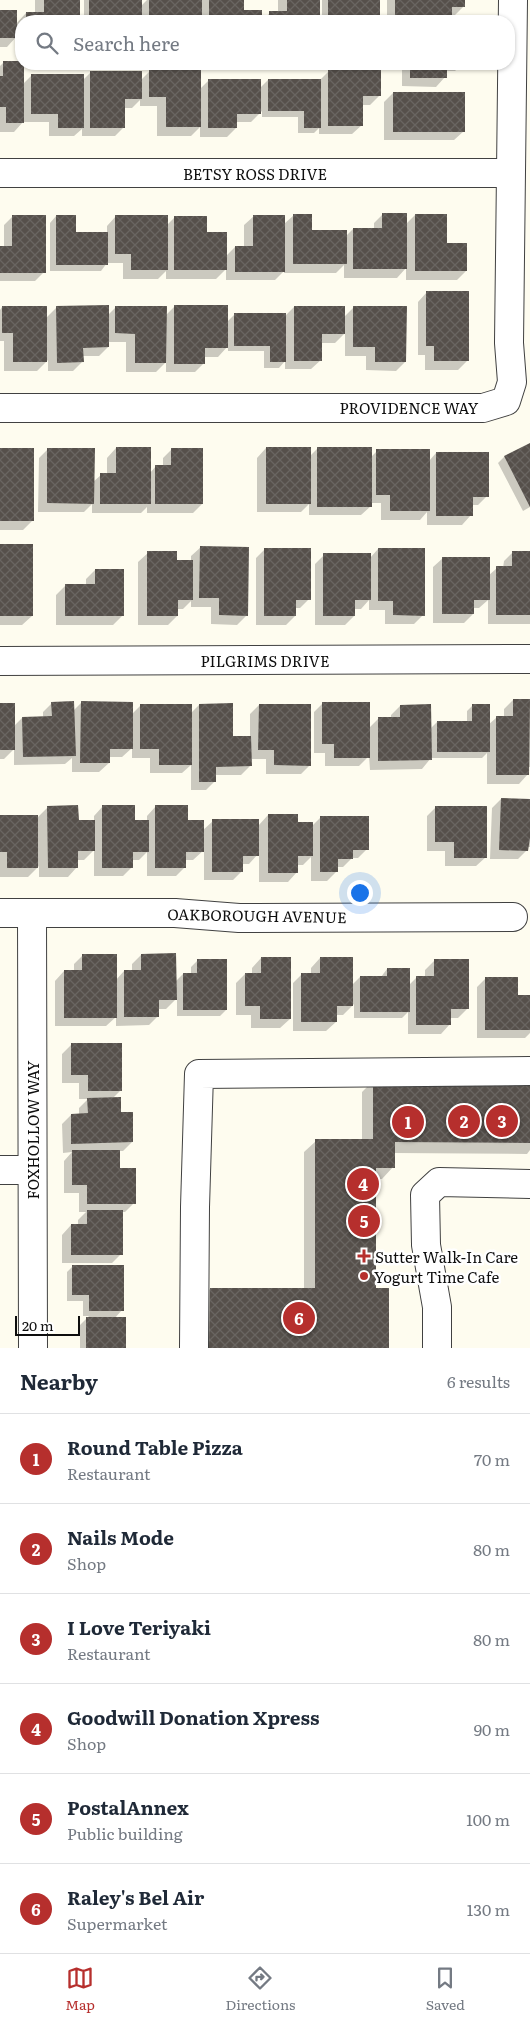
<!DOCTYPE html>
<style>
:root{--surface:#fff;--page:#f6f6f7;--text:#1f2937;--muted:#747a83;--line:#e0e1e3;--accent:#b62f2d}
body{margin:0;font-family:Literata,serif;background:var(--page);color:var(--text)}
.scale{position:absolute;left:15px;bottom:12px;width:65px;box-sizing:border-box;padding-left:5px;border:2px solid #0e0e0e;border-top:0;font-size:14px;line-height:18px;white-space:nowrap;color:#0e0e0e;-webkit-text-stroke:4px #fff;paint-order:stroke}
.you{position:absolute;left:359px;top:892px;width:18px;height:18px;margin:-12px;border:4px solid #fff;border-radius:50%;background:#1a73e8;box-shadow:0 0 0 8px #1a73e833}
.badge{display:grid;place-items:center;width:32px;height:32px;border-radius:50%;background:var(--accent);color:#fff;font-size:16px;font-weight:700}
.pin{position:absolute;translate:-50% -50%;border:2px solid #fff;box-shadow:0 1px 5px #0006}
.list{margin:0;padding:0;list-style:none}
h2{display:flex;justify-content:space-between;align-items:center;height:65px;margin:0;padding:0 20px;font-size:21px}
h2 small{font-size:16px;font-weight:400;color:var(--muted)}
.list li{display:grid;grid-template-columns:32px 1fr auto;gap:15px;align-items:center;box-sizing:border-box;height:90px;padding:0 20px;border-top:1px solid var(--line)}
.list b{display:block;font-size:19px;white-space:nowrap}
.list p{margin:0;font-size:16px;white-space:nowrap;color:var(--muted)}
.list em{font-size:16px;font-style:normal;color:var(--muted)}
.icon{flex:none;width:28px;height:28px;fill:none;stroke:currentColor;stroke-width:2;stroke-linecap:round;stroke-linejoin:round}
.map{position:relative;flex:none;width:530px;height:1348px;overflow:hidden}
.search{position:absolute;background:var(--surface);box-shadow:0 1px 4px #0004;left:15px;right:15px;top:15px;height:55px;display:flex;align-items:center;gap:12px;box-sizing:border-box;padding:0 18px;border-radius:20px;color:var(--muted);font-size:19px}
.sheet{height:605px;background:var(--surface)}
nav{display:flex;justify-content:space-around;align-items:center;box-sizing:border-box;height:70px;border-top:1px solid var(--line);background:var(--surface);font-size:14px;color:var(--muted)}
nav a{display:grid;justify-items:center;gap:2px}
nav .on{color:var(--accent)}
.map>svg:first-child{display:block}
.shadow{fill:#0003}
.building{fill:url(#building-cross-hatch)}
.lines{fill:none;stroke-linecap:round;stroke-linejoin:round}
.minor-casing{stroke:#414141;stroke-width:30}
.minor{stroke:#fff;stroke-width:28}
.poi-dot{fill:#b62f2d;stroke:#fff;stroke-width:2}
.labels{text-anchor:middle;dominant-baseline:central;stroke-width:5;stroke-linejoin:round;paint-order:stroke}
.street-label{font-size:15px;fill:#0e0e0e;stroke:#fff}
.poi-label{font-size:15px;fill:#0e0e0e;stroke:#fff;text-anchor:start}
</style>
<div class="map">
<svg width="530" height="1348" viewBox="0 0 530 1348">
<defs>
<pattern id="building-cross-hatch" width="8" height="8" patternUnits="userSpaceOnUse" patternTransform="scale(1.25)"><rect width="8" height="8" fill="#56504b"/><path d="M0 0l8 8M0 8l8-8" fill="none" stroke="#696561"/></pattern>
</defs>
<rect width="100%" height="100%" fill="#fefcef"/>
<path class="shadow" d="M35,0H79V21H21V46H17V36L7,47H0V12L16,24L26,13H35Z
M84,0H141V6L147,0H243V11H261V21H84Z
M278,0H319V21H261L270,13H278Z
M322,0H379V21H322Z
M387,0H464V6L455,15H450L444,21H387Z
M3,63L22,64L23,84L32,75L83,80L91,72L141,80L149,72L200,89L209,80L260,88L268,80H320L328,72L380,95L370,105H362V125L352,134H319V128L314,133H298V117H262V111L251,122H236V128L227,137H200V127L191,136H157V106H140V100L132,108H124V127L115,136H82V129L74,136H49V122H23L14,132H0V66Z
M402,64H462L455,71H445V77L436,87L402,86Z
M393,93L464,131L454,140H384V102Z
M383,214L406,224L415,215L445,244L466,271L457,280H406V268L397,278H344V265L336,273H284V271L275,280H226V269L216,279H166V271L158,279H123V263H107L101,271H50V223L56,216L75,233H107V226L116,216L167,225L175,217L206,233L225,257L235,247H244V225L254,216L284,224L294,215L311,231L345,237L353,229H374V223Z
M13,216L44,272L35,281H0V247H4V225Z
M427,292L467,361L458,370H425V355H418V302Z
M175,306L227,322L235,314L285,316L294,307L344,317L354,307L405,362L396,371L366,370V356H345V333L335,343H321V360L311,369H285V361L279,368H264V351H228V346L218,357H204V363L195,372H166V362L156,372H126V342H108V347L99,356H82V362L73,371H48V360L37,371H4V341H0V310L2,307L46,318L57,307L108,315L116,307L165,316Z
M530,444V507L523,511L498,463L504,457Z
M116,448L150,473L156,466H163V458L172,449L202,504L193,513H147V507L141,513H92V504L84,512H38L39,458L48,449L93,482L101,475H107V458Z
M266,448L310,456L318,448L371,457L377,451L429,461L436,453L487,496L478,505H471V515L462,525H427V512L420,520H381V503H371V506L361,515H309V504L301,512H257V458Z
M0,449L32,521L23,530H0Z
M0,546L32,616L22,625H0Z
M201,547L246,616L237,625L211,624V607H191V601L183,609H177V616L168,625H138V562L148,553L175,561H191V556Z
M265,549L309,599L300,608H295V616L286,625H256V558Z
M378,549L423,615L414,624H385V610H369V600L361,609H354V616L345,625H315V564L324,555L370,558Z
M513,552H530V624H488V600L479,608H473V614L464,623H433V567L443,558L488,576L497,568H503L504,561Z
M95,570L122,616L113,625H56V595L65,586H86V579Z
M513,700H530V767H528V774L519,784H487V753L482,758H431L422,769L370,770L369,756L359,766H325V753H314V712L323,703L368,729L378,719L391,718V715L400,706L430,729L437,722H467V711L473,705L488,725L496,718H504V709Z
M52,703L73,711L81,703L132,714L141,705L191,713L199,705L232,738L250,737V714L259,705L310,765L301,774H266V759H250V766L241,775H215V781L206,790H191V765L182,773H150V758H132V748L122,757H109V763L99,772H72V758L65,764L14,765V749L4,759H0V704L13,727L22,718H43V712Z
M501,799L530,800V847H527V850L518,859H490L492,808Z
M103,806L134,821H147V816L156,806L202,831L213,821L258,826L268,815L312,826L320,818L367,849L358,858H352L343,867H336V872L327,881H311V857L303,865H297V872L288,882H259V853L249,864H242V871L233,880H204V850L193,860H185V867L176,876H147V852L139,860H132V867L123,876H94V850L84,860H77V867L68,877H39V866L28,877H0V817H38L48,807L78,821H94V816Z
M436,807L486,857L476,866H445V851H427V816Z
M83,955L116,980L124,971H132V964L141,955L175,982L183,974H191V967L197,961L226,1010L220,1016H177V998L166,1009H158V1016L149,1025L116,1026V1017L106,1026H55V981L64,971H74V964Z
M261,958L290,1019L280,1028H251V1015H236V983L245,974H252V968Z
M320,958L352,985L360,977H381L387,969L408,986L417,977H425V970L434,961L467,1009L458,1018H450V1024L441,1034H408V1012L402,1018H354V1004L343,1015H336V1022L326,1031H293V983L302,974H311V968Z
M486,978L517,996H530V1033L525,1038H477V987Z
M71,1045L121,1090L113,1098L132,1142L123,1151H119V1169L134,1203L125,1212H121V1254L112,1263H62V1235L71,1225H78V1220L86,1212H79V1193H64V1161L72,1152L63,1153L62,1124L71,1115L79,1114V1108L88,1099H79V1083H62V1054Z
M374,1080H530V1150L527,1154L393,1153V1167L382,1179H375V1289L387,1348H199V1301L210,1289H304V1152L316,1141H362V1092Z
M73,1266L122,1310L114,1319L125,1348H80V1325L89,1316H83V1301H67V1272Z"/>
<path class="building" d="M44,0H80V21H26V12H44Z
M89,0H142V21H89Z
M149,0H202V21H149Z
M209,0H244V10H262V21H209Z
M287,0H320V21H269V11H287Z
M328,0H380V21H328Z
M395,0H465V7H452V15H395Z
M0,10H17V38H0Z
M3,61H21V64H24V123H6V107H0V76H3Z
M410,64H447V78H410Z
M149,70H201V127H166V97H149Z
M328,70H381V96H363V126H328Z
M90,71H142V99H125V128H90Z
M31,74H84V128H58V114H31Z
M208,79H261V114H237V128H208Z
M268,79H321V128H304V111H268Z
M393,92H465V132H393Z
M382,213H407V269H353V228H382Z
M293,214H312V230H347V264H293Z
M415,214H447V243H467V271H415Z
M12,215H46V273H0V246H12Z
M56,215H76V232H108V265H56Z
M115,215H168V270H131V254H115Z
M253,215H285V272H235V246H253Z
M174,216H207V232H227V270H174Z
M426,291H469V361H434V346H426Z
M109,305V347L83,348L84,362L57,363L56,306Z
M174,305H228V348H205V364H174Z
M2,306H47V362H13V333H2Z
M115,306H167L166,363H135V334L115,333Z
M294,306H345V334H322V361H294Z
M353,306H407L406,362H375V347H353Z
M234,313H286V362H270V346H234Z
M530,443V507L504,456Z
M116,447H151V504H100V473H116Z
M266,447H311V504H266Z
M317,447H372V507H317Z
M0,448H34V521H0Z
M47,448H95L94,504L47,503Z
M171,448H203V504H155V465H171Z
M376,449H430V511H390V495H376Z
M436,452H489V497H473V516H436Z
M0,544H33V616H0Z
M200,546L249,547L248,616L219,615V598H199Z
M264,548H311V600H296V616H264Z
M378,548H425V616L393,615V601H378Z
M147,551H177V560H193V600H178V616H147Z
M512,551H530V615H496V566H512Z
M323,553H371V600H355V616H323Z
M442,557H490V600H474V614H442Z
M95,569H124V616H65V584H95Z
M513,699H530L529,775H496V716H513Z
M74,701L76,756L23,757L22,717L52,716L51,702Z
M81,701L133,702V749H110V763H80Z
M322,702H370V758H334V744H322Z
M0,703H15V750H0Z
M233,703V736H251L252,766L216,767V782H199V704Z
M140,704H192V765H159V749H140Z
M259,704H311V766L274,765V750H258Z
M431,704L432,760L378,761V717H400V705Z
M472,704H490V752H437V721H472Z
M501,798L530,799V838L528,851L499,850Z
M78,805L79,820H95V851H78V868H48L47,806Z
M102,805H135V820H149V852H133V868H102Z
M155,805H188V820H204V852H186V868H155Z
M435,806H487V858H454V842H435Z
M268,814H298V822H313V856H298V873H268Z
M0,815H38V868H7V852H0Z
M320,816H369V850H353V859H338V872H320Z
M212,819H259V856H243V872H212Z
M176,953L177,1000H159V1017H124V970H141V954Z
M82,954H117V1018H64V970H82Z
M261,957H291V1019H260V1006H245V973H261Z
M320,957H353V1006H337V1022H301V973H320Z
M197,959H227V1010H183V973H197Z
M434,959H469V1009H451V1025H416V976H434Z
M387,968H410V1012H360V976H387Z
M485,977H518V995H530V1030H485Z
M71,1043H122V1091H88V1075H71Z
M530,1078V1143L395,1142V1168H376V1288H389V1348H209L210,1288H315V1139H373V1079Z
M121,1097V1112H133V1142L71,1144V1114L88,1113L87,1098Z
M72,1150H120V1168H136V1204H87V1185H72Z
M87,1210H123V1255H71V1224H87Z
M72,1265H124V1311H89V1295H72Z
M86,1317H126V1348H86Z"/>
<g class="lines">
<defs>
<path id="minor" d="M0,173H510
M0,408H483L506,401L512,382L509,343L513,0
M0,661L530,659
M0,913H175L239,918L513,917
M32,913L33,1348
M0,1170H32
M194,1348L195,1207L199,1074L530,1071
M437,1348V1307L426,1245L425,1195L439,1182L530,1184"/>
</defs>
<use href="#minor" class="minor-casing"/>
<use href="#minor" class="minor"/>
</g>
<g class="poi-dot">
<path d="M361.5 1248.5h5v5h5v5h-5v5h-5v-5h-5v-5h5z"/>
<circle cx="364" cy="1276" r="5"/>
</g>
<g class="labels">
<g class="street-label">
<text x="255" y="173">BETSY ROSS DRIVE</text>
<text x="409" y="407">PROVIDENCE WAY</text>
<text x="265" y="660">PILGRIMS DRIVE</text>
<text transform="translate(257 915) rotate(1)">OAKBOROUGH AVENUE</text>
<text transform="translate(32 1130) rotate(-90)">FOXHOLLOW WAY</text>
</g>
<g class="poi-label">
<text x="375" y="1256">Sutter Walk-In Care</text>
<text x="374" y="1276">Yogurt Time Cafe</text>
</g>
</g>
</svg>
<div class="scale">20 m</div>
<div class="you"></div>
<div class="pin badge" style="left:408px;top:1122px">1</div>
<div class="pin badge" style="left:464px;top:1121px">2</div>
<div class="pin badge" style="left:502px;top:1121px">3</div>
<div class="pin badge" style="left:363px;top:1184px">4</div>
<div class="pin badge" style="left:364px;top:1221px">5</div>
<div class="pin badge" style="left:299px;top:1318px">6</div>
<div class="search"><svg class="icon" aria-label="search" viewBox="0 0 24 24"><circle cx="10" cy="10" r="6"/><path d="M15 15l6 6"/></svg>Search here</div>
</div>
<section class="sheet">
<h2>Nearby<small>6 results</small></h2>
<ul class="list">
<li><span class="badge">1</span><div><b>Round Table Pizza</b><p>Restaurant</p></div><em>70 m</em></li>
<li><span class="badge">2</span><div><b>Nails Mode</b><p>Shop</p></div><em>80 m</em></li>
<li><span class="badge">3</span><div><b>I Love Teriyaki</b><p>Restaurant</p></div><em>80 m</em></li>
<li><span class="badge">4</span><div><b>Goodwill Donation Xpress</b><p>Shop</p></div><em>90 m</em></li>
<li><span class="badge">5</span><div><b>PostalAnnex</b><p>Public building</p></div><em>100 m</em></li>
<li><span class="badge">6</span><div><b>Raley's Bel Air</b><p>Supermarket</p></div><em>130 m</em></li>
</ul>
</section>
<nav>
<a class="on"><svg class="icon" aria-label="map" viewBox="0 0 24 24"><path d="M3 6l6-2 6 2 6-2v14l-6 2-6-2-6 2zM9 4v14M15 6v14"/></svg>Map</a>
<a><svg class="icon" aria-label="directions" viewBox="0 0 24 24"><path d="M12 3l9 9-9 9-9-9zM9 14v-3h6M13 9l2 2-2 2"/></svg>Directions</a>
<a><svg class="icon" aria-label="saved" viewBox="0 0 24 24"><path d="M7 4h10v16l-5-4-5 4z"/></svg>Saved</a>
</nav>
